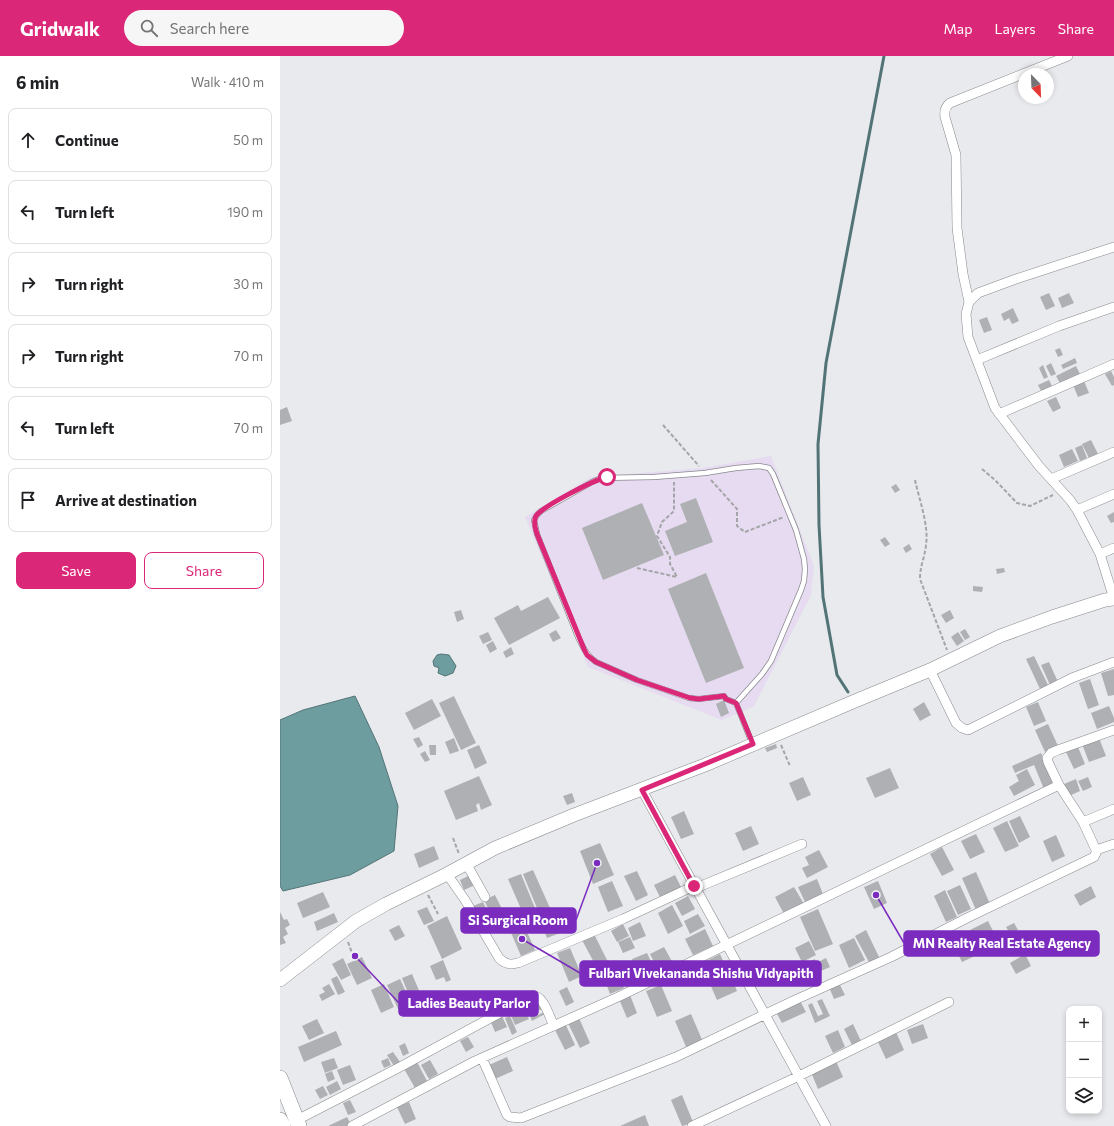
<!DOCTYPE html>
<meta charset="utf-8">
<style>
:root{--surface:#fff;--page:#f6f6f6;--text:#202124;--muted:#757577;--line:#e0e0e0;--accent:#db2777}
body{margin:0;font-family:Commissioner,sans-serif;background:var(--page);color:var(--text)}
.controls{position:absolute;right:12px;bottom:12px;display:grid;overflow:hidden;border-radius:8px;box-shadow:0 2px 6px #0003}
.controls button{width:36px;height:36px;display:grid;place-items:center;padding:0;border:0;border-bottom:1px solid var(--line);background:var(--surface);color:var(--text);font:20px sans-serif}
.compass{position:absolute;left:738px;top:12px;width:36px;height:36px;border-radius:50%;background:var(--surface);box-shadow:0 2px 6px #0003;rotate:157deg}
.stop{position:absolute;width:12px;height:12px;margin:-9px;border:3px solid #db2777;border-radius:50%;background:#fff}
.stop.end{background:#db2777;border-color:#fff;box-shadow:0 1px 4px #0008}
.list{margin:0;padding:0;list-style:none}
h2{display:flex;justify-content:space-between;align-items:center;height:52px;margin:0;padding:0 16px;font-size:17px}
h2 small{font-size:13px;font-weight:400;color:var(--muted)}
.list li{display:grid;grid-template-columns:26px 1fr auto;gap:12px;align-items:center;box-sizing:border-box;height:64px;margin:0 8px 8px;padding:0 8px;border:1px solid var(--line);border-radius:8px}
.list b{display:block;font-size:15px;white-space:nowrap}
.list em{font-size:13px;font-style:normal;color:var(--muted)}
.actions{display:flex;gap:8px;padding:12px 16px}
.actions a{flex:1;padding:9px 0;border:1px solid var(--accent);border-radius:8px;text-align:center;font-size:14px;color:var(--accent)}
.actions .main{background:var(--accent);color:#fff}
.icon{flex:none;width:22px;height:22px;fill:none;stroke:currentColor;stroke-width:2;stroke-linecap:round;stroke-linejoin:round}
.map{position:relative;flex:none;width:834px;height:1070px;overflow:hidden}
header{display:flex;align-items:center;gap:24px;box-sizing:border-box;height:56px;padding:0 20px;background:var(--accent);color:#fff}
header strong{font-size:19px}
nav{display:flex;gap:22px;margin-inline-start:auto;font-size:14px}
.search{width:280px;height:36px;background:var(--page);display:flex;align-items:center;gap:10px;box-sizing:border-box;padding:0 14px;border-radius:22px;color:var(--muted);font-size:15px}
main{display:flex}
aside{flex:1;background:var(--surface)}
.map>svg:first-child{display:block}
.industrial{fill:#e6dbf0}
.water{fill:#6e9d9f;stroke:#537476}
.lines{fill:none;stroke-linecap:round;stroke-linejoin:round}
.stream{stroke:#537476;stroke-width:3}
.building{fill:#aeb0b3}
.service-casing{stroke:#87898c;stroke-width:6}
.minor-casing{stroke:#87898c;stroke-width:10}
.secondary-casing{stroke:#87898c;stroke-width:14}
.trunk-casing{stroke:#87898c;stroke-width:16}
.path{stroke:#a4a5a8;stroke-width:2;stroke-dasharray:4 2;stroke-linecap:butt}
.service{stroke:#fff;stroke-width:4.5}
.minor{stroke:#fff;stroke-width:9}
.secondary{stroke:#fff;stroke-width:13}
.trunk{stroke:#fff;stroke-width:15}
.route{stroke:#db2777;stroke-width:5}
.leader{fill:none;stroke:#7b2cbf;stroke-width:1.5}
.callout-dot{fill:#7b2cbf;stroke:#f5f8fb;stroke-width:1.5}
.callout{fill:#7b2cbf;stroke:#7b2cbf;stroke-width:1.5}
.callout-label{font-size:13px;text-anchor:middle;font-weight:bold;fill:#fff}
</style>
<header>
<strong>Gridwalk</strong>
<div class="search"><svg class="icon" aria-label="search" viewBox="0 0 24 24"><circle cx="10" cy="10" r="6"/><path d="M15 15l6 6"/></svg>Search here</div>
<nav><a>Map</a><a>Layers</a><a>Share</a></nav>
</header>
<main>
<aside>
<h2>6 min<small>Walk · 410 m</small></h2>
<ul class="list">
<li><svg class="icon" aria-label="ahead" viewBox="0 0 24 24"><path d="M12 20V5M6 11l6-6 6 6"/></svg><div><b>Continue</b></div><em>50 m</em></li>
<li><svg class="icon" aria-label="left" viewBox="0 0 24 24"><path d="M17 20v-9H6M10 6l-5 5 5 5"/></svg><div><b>Turn left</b></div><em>190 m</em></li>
<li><svg class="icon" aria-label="right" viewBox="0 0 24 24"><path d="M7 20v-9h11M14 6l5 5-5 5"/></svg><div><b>Turn right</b></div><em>30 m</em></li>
<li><svg class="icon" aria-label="right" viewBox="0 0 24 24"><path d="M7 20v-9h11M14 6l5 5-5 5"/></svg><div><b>Turn right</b></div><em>70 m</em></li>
<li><svg class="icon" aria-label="left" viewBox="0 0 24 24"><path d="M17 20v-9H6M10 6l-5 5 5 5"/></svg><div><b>Turn left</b></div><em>70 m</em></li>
<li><svg class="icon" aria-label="arrive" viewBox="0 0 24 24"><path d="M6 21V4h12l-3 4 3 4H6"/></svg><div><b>Arrive at destination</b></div></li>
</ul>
<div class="actions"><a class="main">Save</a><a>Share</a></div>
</aside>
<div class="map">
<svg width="834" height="1070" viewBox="0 0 834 1070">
<rect width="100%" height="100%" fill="#e8eaed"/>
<path class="industrial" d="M491,400L534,510L531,539L474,650L442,664L308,611L245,461L311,421L423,412Z"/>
<path class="water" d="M161,598L169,599L176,610L173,617L165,620L158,617L159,612L154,610L153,605L157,599Z
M75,640L99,691L118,750L114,795L70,819L3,835L0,830V664L23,654Z"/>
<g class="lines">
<path class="stream" d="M568,636L557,619L543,541L539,469L538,388L546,307L604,0"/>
</g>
<path class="building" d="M769,237L775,250L766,254L760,241Z
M789,237L794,247L782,252L778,242Z
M733,252L739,265L732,268L729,262L724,265L721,258Z
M707,261L712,274L704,277L699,264Z
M780,292L783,299L778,301L775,294Z
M795,302L797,307L783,313L781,309Z
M771,307L776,318L771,320L766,310Z
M763,309L768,321L764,323L759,312Z
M796,310L801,320L781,329L776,320Z
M831,315L834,321V329L832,330L825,318Z
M769,324L773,332L762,337L758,329Z
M804,325L809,337L798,341L793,329Z
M776,341L781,352L773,356L767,345Z
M7,351L12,365L0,369V354Z
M811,384L819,400L810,404L802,388Z
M802,389L807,402L800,405L795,392Z
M792,393L798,405L784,411L779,399Z
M616,428L620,434L615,437L611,431Z
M416,442L433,486L395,500L385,475L407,466L400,448Z
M362,447L384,499L323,524L302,472Z
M834,456V466L831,467L827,460Z
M605,481L610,488L605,491L600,484Z
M629,488L632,493L626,497L623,492Z
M724,512L725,516L717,518L716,513Z
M426,517L464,612L426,627L388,533Z
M693,530L703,531L702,536L693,535Z
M268,541L280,562L229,589L214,562L238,549L241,555Z
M181,554L184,563L177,566L174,556Z
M670,554L674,562L666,567L661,559Z
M685,573L690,581L685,584L680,576Z
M276,574L281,582L273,586L269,578Z
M208,576L212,584L203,588L199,580Z
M678,576L684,585L677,590L671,581Z
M213,585L217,593L210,597L206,589Z
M231,591L234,598L226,602L223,596Z
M754,600L769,631L761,635L746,603Z
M769,606L778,626L770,629L761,609Z
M834,613V639L828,640L821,617Z
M810,623L819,649L808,653L799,627Z
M174,640L196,687L181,694L159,647Z
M152,643L161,660L134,674L125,657Z
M444,644L449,657L441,661L436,648Z
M644,646L651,659L640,665L633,653Z
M758,646L766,665L754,670L746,651Z
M829,650L834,662V666L817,673L811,657Z
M768,668L778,690L765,696L755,674Z
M139,681L143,689L138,692L133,683Z
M174,682L179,695L170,698L165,686Z
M819,682L826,700L809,706L802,688Z
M496,688L497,692L487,696L485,692Z
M149,689H156V699H150Z
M199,689L207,707L195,713L187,694Z
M798,691L805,708L794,713L786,696Z
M145,695L150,704L145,706L140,698Z
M761,697L774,728L764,733L754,709L735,717L732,710Z
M610,712L619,732L595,742L586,722Z
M747,713L755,729L734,740L729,731L739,725L736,719Z
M199,720L212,749L201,754L199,747L196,749L198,755L176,764L164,735Z
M523,721L531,739L517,745L509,727Z
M808,721L812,731L803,735L798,725Z
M796,723L800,735L789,740L784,728Z
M292,737L295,746L287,749L283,740Z
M404,755L414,778L401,783L391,761Z
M740,760L750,781L739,787L729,765Z
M727,765L739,790L725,796L713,772Z
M471,770L479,788L463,795L455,777Z
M696,778L705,796L690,803L681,785Z
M776,779L785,800L772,806L763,785Z
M320,787L334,819L313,828L300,795Z
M154,790L159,803L139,812L134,798Z
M662,791L674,814L662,820L650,798Z
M539,794L548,811L527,822L522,812L529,809L525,801Z
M253,814L270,852L259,857L243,818Z
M357,815L368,839L356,845L344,820Z
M696,816L710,848L696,854L682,822Z
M241,818L257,857L245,862L228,823Z
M190,819L195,829L184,834L180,824Z
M395,819L402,833L381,843L374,829Z
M537,823L543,838L525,846L518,831Z
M332,825L343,850L328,856L318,831Z
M598,825L607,847L594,853L584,831Z
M680,829L691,853L678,859L667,835Z
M811,830L816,841L800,850L794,839Z
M514,831L524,848L504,858L495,841Z
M665,834L677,861L666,866L654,840Z
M43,836L50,851L23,862L17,847Z
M215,839L224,857L213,862L204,844Z
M408,840L415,853L402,860L395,847Z
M203,846L216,873L206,877L193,850Z
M392,849L403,870L388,878L378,857Z
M147,851L154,865L144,869L137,855Z
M538,853L553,888L535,895L520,861Z
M270,855L280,877L267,882L258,860Z
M0,856L4,864L7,863L10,869L5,872L8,878L3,881L6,887L0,889Z
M54,857L58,866L37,875L34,866Z
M418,858L425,870L410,878L404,865Z
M167,860L182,893L162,903L147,870Z
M708,865L720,889L701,898L690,874Z
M360,866L366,880L353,885L348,872Z
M243,867L255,894L241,900L229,872Z
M734,867L738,874L730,878L726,871Z
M343,868L349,880L337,886L331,875Z
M119,869L125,880L115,885L109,874Z
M425,873L433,890L413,899L405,883Z
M586,874L600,903L590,908L575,880Z
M314,878L329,908L318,914L302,884Z
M350,881L355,892L343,897L338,886Z
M574,882L585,904L569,912L559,889Z
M529,885L536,899L522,906L515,892Z
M691,887L697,899L682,906L676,894Z
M384,891L394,909L379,916L370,898Z
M290,892L302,920L289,926L277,897Z
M367,897L375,914L359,921L352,903Z
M440,898L448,916L425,927L416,910Z
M745,898L751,910L736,918L730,907Z
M82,901L92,922L77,929L67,908Z
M63,902L71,919L61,924L52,908Z
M546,902L550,911L534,918L528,906L535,903L536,907Z
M163,904L171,924L166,926L164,921L156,924L150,910Z
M132,918L141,939L131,944L122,922Z
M337,918L344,932L330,938L327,930L330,929L328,923Z
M450,918L457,935L437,944L430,928Z
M57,920L65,936L58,939L51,923Z
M120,923L132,949L119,955L107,929Z
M559,927L565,939L554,943L549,931Z
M49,928L55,938L42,945L39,939L45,936L42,932Z
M104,928L114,951L101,957L91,934Z
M381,929L392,955L377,961L366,935Z
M287,931L294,946L286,950L279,935Z
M350,939L357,957L347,962L339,943Z
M258,941L263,953L256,955L258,959L264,956L265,958L252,965L244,946Z
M542,943L550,960L535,967L528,949L532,947L538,960L543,958L537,945Z
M520,945L526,956L502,967L496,956Z
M243,951L249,963L235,969L230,957Z
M411,958L423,986L407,993L395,965Z
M222,960L227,971L215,976L210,964Z
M230,960L237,976L232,979L225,962Z
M299,962L310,987L300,992L288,967Z
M37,963L44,977L29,984L22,970Z
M285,967L295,989L285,994L274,972Z
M573,968L581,985L572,989L564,973Z
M643,968L648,982L632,988L627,974Z
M558,974L565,991L553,997L545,980Z
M56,975L62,989L24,1006L18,991Z
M616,976L624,994L606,1003L597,984Z
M188,981L194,991L186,996L180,985Z
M125,987L129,997L123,1000L119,990Z
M113,996L120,1006L114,1010L107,999Z
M227,1001L233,1015L215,1023L209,1009Z
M54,1002L58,1012L45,1017L41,1006Z
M108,1002L111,1009L104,1012L101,1005Z
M136,1004L147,1025L135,1032L123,1011Z
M150,1004L158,1018L149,1023L141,1009Z
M556,1005L563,1021L538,1033L531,1016Z
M70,1009L76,1024L63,1029L57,1014Z
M52,1015L55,1023L48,1026L45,1018Z
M57,1025L61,1033L50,1039L46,1031Z
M43,1030L48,1039L40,1043L35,1034Z
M402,1039L413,1066L403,1070H402L391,1044Z
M70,1044L76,1056L68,1059L63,1047Z
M129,1046L136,1063L125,1068L117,1051Z
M365,1059L369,1070H340Z
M67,1061L71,1069L68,1070H48Z"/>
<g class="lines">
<defs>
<path id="service" d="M456,647L446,643L444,640L419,643L409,642L357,624L316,606C306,599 303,591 298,581L257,478L254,464L257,459L261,455L312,426L321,422L374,421L425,417L456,412L479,410L489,412L493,418L516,474L524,503L525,513L524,525L521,534L491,605L482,618L456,647L472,687"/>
<path id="minor" d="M834,191L736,223L698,237L689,246L686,258L688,281L715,352L759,410L790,444L797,454L820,498L834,543
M689,246L683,218L677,172L676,99L665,61C664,55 665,51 670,47L788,0
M697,304L779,270L834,251
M719,358L834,308
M771,423L834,396
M797,454L834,438
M820,498L834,492
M650,614L676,667L682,672L688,674L792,622L834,606
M362,734L546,1070
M803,766L834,753
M816,794L834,788
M186,807L205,841
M167,818L185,844L219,902C225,908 230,909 238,907L343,863L414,830
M416,832L522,788
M202,1002L227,1059L230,1061L241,1062L396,1001L515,944L611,901L687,862L814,801L816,797V794L803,766L779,729L768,706L767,702L771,697L778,694L834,674
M17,1064L120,1011L251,940C264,938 269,961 274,970
M72,1070L195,1005L338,941L779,729
M412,1070L519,1020L669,946"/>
<path id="secondary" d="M0,924L76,865L106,848L167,818L215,792L294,759L425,709L575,645L650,614L720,580L772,561L825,544L834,543"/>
<path id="trunk" d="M0,1022L19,1070
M0,1064L3,1070"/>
</defs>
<use href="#service" class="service-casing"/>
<use href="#minor" class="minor-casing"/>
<use href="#secondary" class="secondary-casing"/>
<use href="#trunk" class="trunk-casing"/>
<path class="path" d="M383,369L419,410
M702,413L715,424L737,447L750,450L773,439
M431,424L457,453V470L465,476L504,461
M635,424C639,443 649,469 646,489C645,501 640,509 640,523L667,594
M357,512L397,521L390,508V501L377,480L382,466L394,455V426
M501,689L510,710
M173,782L179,798
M148,839L158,858
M68,886L72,897"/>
<use href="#service" class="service"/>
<use href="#minor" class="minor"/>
<use href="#secondary" class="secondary"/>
<use href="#trunk" class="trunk"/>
</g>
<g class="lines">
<path class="route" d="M327,421C314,424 263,450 256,460C253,465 255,472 257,478L304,593L307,599L316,606L357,624L410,642L419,643L444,640L446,643L456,647L473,688L362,734L414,830"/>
</g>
<path class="leader" d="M317 807L296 864M596 839L624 887M242 883L300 917M75 900L119 947"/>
<g class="callout-dot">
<circle cx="317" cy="807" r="4"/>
<circle cx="596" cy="839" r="4"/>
<circle cx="242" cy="883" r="4"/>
<circle cx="75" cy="900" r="4"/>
</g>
<g class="callout">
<rect x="181" y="852" width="115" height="25" rx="4"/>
<rect x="624" y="875" width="195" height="25" rx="4"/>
<rect x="300" y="905" width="241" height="25" rx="4"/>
<rect x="119" y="935" width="139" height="25" rx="4"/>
</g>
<g class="callout-label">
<text x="238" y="869">Si Surgical Room</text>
<text x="722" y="892">MN Realty Real Estate Agency</text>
<text x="421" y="922">Fulbari Vivekananda Shishu Vidyapith</text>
<text x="189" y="952">Ladies Beauty Parlor</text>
</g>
</svg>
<div class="controls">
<button>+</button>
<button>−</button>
<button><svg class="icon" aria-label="layers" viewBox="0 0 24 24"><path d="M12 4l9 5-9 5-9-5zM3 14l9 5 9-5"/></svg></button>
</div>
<svg class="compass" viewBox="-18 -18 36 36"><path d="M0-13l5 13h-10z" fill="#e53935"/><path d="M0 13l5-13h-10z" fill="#757577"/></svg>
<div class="stop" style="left:327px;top:421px"></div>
<div class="stop end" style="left:414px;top:830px"></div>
</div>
</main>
